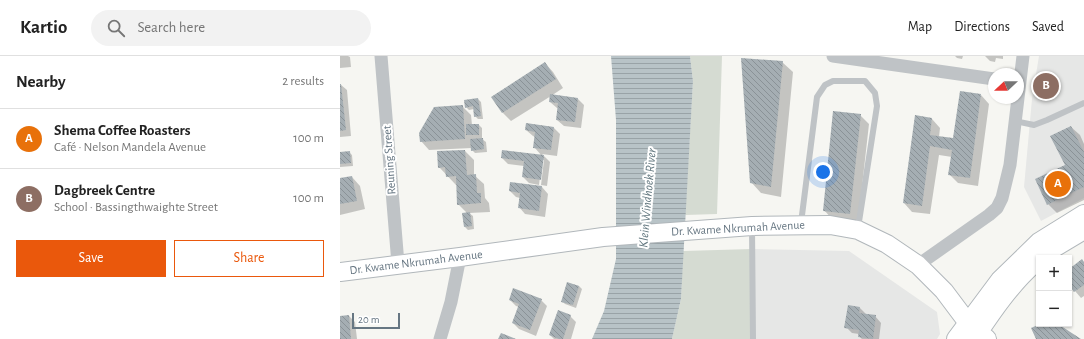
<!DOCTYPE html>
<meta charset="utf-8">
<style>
:root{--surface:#fff;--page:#f2f2f2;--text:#222;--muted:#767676;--line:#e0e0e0;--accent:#ea580c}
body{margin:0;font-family:"Alegreya Sans",sans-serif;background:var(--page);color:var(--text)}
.controls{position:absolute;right:12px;bottom:12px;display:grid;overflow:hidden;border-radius:0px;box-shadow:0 1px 3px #0004}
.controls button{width:36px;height:36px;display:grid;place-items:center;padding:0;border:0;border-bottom:1px solid var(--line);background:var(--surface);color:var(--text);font:20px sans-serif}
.compass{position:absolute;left:648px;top:12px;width:36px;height:36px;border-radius:50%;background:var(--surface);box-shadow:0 1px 3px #0004;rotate:248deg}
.scale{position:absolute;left:12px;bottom:10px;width:48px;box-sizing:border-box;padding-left:4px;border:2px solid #667682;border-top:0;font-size:11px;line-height:14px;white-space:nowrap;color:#667682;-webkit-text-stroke:3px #fff;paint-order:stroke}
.you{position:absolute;left:483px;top:116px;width:14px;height:14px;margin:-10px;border:3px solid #fff;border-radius:50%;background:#1a73e8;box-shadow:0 0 0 6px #1a73e833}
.badge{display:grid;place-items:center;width:26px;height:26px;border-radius:50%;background:var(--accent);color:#fff;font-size:13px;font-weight:700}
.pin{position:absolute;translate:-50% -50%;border:2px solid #fff;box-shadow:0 1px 4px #0006}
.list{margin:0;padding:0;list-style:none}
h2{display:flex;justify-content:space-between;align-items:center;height:52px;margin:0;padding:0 16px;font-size:17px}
h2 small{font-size:13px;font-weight:400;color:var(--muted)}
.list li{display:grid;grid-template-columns:26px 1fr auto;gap:12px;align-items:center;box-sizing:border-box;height:60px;padding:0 16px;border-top:1px solid var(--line)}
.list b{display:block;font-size:15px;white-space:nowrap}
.list p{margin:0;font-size:13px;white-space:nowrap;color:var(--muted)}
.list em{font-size:13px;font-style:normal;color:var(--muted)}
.actions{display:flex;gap:8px;padding:12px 16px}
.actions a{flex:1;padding:9px 0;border:1px solid var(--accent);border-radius:0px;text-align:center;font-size:14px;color:var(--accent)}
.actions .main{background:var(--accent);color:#fff}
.icon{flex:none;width:22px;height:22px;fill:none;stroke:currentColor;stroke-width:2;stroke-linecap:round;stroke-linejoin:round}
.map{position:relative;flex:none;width:744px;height:283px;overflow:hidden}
header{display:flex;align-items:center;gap:24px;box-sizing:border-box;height:56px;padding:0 20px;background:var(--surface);border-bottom:1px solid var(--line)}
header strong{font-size:19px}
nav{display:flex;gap:22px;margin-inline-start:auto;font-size:14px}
.search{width:280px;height:36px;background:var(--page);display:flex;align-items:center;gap:10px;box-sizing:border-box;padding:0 14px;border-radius:22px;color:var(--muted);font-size:15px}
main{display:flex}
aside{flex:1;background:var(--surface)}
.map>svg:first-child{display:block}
.built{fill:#e6e7e6}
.green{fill:#d5dbd2}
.water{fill:url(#water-rules)}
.shadow{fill:#0003}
.building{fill:url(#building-back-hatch)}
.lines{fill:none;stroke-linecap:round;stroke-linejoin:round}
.secondary-casing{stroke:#b1b7bb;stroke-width:20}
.lane{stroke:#bfc3c6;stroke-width:6}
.street{stroke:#bfc3c6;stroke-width:13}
.secondary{stroke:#fff;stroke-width:18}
.labels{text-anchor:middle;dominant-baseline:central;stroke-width:4;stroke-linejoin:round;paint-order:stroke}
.street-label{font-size:12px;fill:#667682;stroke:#fff}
.water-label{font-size:13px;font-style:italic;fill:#62777f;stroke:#fff}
</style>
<header>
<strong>Kartio</strong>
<div class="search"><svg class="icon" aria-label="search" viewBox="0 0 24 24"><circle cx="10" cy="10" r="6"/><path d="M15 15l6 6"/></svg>Search here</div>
<nav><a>Map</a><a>Directions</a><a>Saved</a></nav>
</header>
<main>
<aside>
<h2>Nearby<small>2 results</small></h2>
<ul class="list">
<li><span class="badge" style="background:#e8710a">A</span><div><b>Shema Coffee Roasters</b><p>Café · Nelson Mandela Avenue</p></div><em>100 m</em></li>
<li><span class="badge" style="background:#8d6e63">B</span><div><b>Dagbreek Centre</b><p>School · Bassingthwaighte Street</p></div><em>100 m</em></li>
</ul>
<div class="actions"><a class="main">Save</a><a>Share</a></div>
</aside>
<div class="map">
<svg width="744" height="283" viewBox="0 0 744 283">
<defs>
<pattern id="water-rules" width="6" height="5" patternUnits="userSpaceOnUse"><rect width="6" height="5" fill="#b8c3c7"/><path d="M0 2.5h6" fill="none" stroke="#99a3a7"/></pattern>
<pattern id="building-back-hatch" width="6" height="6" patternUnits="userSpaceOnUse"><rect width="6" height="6" fill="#a5aeb3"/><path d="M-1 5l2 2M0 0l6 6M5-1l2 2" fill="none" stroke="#8a9297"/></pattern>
</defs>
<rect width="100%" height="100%" fill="#f6f6f2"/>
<path class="built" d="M699,0H744V142L701,165L684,131L692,43Z
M412,193L509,195L597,256L600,278L597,283H413Z"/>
<path class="green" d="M350,0H382L377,158L345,159L353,25Z
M412,193L413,283H332L341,243L343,195Z"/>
<path class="water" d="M271,0H350L353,25L341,243L332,283H252L264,255L276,203V64Z"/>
<path class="shadow" d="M0,0H8L10,1L11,11L0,12Z
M615,0H623L622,3L617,2Z
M645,0H663V3L656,2L655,6L650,5Z
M442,6L453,16L441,141L421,137L411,126Z
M205,7L213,16L223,32L211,40L238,43L244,49L241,72L224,70L217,64L219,52H217L210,46L211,40L171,65L163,57L153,41Z
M0,28L7,34L11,80L0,81Z
M641,39L649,48L638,130L618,127L610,119L612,101L599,99L590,158L572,156L564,147L592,63L600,72L599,81L614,83Z
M138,43L141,46L143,63H138L135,60L134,53L129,54L126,51Z
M122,50L131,59L132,69H139L142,72V83L146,86L147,96L135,97L132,94V92L89,94L81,85Z
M520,59L529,68L518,166L492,163L484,154Z
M731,71L740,79L744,88V144L717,157L708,148L726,110Z
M214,72L220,78L217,100L202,98L210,106L207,130L201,129L204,104H202L199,129L189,127L183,121L184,110L168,108L162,102L202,100L194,91L195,81L193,80L186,74Z
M125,95L134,104V119L144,128L145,142L149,147L150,156L129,157L133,160L134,173L128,174L125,171L127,157L118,148L117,129H116L99,111Z
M9,96L12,99L13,110L0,111V97Z
M12,121L20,130L25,153L0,159V123Z
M202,131L208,138L205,161L185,158L179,151L180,142L176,141L170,135Z
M744,206V240L741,242L729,228V214Z
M228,227L239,230L242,233L236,252L225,248L222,245Z
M170,244H201L207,250L196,280L179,273L173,267L179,251L176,250Z
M519,251L526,258L525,259L535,260L541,267L539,283H522L519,280V278L512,277L506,271Z
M9,260L15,266L17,283H0V261Z
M230,260L236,266L231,283H214L210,279Z"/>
<path class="building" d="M401,2L443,5L431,131L410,127Z
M205,6L216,23L162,57L151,41Z
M0,28H1L6,74L0,75Z
M620,35L641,38L630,122L608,119L612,94L590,90L582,150L563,147L575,59L592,62L590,79L613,82Z
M210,38L238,42L235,66L216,64L218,47L209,46Z
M138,42L141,60L134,61L133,50L125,52L124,44Z
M123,49L125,83L80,86L79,77L94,51Z
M493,55L521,58L510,158L483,155Z
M186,67L214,71L211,94L193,92L195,76L185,74Z
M126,68H139V79H126Z
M731,70L744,96V131L707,149L695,123L725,109L710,80Z
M143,82L144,93L131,95L130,83Z
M125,94L127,119L136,118L137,137H141V147L117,149L116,120L106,121L105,111L98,112L97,95Z
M162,94L204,99L201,124L182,121L184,105L161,102Z
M10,95L11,107L0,108V96Z
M12,120L17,145L0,148V122Z
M170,126L202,130L199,155L178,152L180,137L169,135Z
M130,156L132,170L124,171L122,157Z
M742,203L744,206V229L734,236L729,229V213Z
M227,226L239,230L233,249L221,246Z
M173,232L202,243L190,274L172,267L179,248L169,244Z
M508,249L520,251L519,257L536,259L533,283L518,281L519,274L504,272Z
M218,254L231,259L223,283H219L209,279Z
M9,259L11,283H0V260Z
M700,268H718L741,283H696L691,272Z
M161,277L176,283H158Z"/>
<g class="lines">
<defs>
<path id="secondary" d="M701,202L709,195L744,174
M0,216L120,201L263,181L412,170L490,169L518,174L547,188L578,209L604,235L628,267L647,283
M616,283L660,224L699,186L744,158
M634,283C652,256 671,228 695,207"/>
</defs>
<use href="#secondary" class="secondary-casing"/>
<path class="lane" d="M675,65L694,69L707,64L744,47
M461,167L477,41L485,29L493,25H525L535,37L537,50L518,172
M412,171L413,283"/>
<path class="street" d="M41,0L58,208
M493,0L654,23
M578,209L649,159L657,152L662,142L670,109L683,0
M100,283L111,246L120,201"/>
<use href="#secondary" class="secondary"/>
</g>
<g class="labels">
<g class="street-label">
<text transform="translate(49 104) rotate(-94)">Reuning Street</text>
<text transform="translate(398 172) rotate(-3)">Dr. Kwame Nkrumah Avenue</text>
<text transform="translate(76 206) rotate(-7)">Dr. Kwame Nkrumah Avenue</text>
</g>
<g class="water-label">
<text transform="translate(308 142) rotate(-85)">Klein Windhoek River</text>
</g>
</g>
</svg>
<div class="controls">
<button>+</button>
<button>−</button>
</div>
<svg class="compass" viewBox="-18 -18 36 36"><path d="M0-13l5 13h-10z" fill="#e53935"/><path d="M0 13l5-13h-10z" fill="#767676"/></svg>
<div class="scale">20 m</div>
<div class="you"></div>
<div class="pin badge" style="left:718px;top:128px;background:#e8710a">A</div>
<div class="pin badge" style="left:706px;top:30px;background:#8d6e63">B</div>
</div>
</main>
